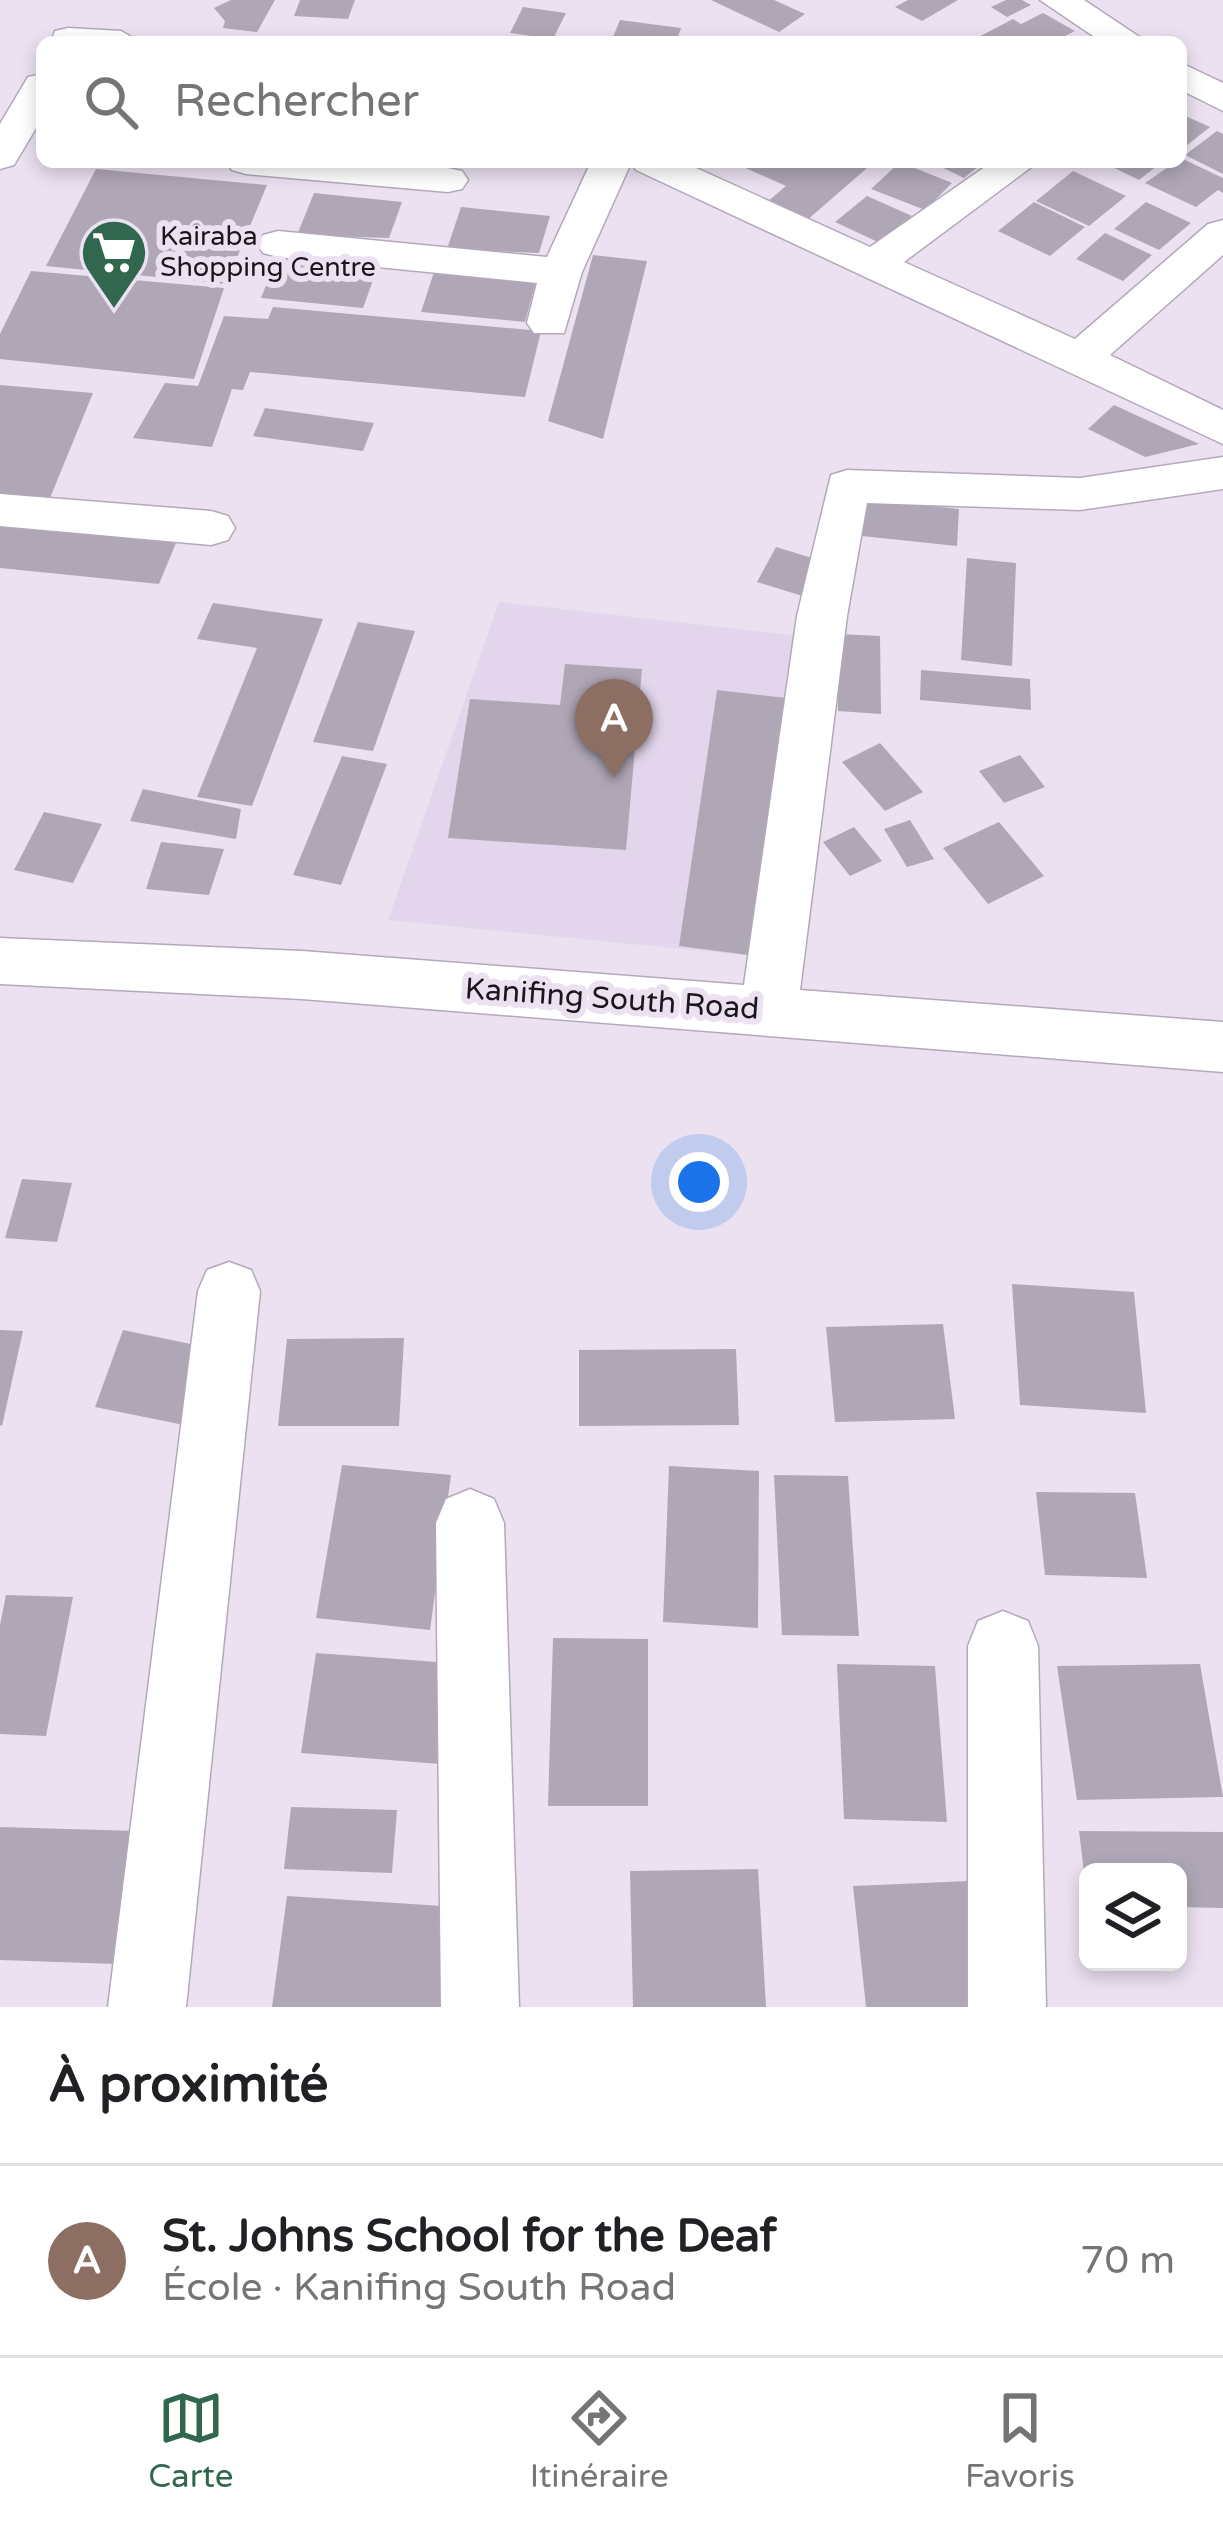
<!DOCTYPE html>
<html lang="fr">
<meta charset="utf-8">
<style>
:root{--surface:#fff;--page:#f2f2f2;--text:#202124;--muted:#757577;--line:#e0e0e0;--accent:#30674e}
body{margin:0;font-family:"Varela Round",sans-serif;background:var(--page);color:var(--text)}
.controls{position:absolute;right:36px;bottom:36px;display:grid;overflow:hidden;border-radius:18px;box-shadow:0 6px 18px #0003}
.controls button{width:108px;height:108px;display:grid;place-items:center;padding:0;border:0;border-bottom:3px solid var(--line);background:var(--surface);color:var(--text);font:60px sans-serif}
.you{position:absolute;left:699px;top:1182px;width:42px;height:42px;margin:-30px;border:9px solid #fff;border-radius:50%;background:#1a73e8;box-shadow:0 0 0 18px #1a73e833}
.badge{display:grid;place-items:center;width:78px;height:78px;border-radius:50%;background:var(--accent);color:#fff;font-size:39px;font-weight:700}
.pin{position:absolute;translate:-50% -99px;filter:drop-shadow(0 3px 6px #0008)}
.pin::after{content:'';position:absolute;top:63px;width:42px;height:36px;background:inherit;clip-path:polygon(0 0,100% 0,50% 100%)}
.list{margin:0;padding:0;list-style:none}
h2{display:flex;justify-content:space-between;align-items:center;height:156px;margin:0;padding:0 48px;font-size:51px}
h2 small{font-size:39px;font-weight:400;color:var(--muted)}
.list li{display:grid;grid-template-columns:78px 1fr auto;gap:36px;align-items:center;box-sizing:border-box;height:192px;padding:0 48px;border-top:3px solid var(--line)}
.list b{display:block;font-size:45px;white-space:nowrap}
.list p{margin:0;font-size:39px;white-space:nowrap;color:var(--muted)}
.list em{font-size:39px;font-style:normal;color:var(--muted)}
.icon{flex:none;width:66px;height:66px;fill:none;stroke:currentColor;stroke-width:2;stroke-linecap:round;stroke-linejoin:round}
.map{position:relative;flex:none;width:1223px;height:2007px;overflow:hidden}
.search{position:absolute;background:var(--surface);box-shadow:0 6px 18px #0003;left:36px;right:36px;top:36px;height:132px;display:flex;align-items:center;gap:30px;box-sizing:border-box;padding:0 42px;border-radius:18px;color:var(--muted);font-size:45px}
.sheet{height:348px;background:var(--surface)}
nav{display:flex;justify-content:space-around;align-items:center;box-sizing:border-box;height:168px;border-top:3px solid var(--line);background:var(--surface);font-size:33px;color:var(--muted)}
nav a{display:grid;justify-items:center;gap:6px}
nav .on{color:var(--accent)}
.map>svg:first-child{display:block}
.built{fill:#e3d5ec}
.building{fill:#b0a7b6}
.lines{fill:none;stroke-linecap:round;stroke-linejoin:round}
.minor-casing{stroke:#b3a9b9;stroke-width:3}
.minor{fill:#fff;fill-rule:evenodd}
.labels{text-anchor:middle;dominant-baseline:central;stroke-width:12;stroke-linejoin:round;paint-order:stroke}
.far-poi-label{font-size:27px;fill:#1a161c;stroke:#ebe1f1;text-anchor:start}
.street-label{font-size:30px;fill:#1a161c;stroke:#ebe1f1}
</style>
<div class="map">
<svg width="1223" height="2007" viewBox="0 0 1223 2007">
<rect width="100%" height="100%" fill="#ebe1f1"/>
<path class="built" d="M499,602L812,637L764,957L388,920Z"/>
<path class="building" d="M231,0H275L257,32L223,28L225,21L214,8Z
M300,0H355L348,19L294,16Z
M711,0H774L805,14L779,32Z
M908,0H958L922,21L895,7Z
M1006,0H1022L1031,5L1007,17L991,7Z
M523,7L566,13L553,39L510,33Z
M1043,13L1075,31L1053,42H969L1013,19L1021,24Z
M620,20L681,28L676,42H611Z
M1181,114L1210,127L1181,150Z
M1217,131L1223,134V174L1185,155Z
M1181,158L1223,178V193L1218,190L1196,207L1145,183Z
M732,162H874L806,221L766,203L786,186Z
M900,162L952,183L925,210L871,189Z
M931,162H984L964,178Z
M1102,162H1162L1139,180Z
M96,169L267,185L226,284L46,266Z
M1073,171L1126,196L1089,226L1036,201Z
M314,193L402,202L389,238L297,235Z
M867,196L912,216L880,243L835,222Z
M1034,202L1085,227L1050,256L998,231Z
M1146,202L1191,223L1159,250L1114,229Z
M461,207L550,216L539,253L447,249Z
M1105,233L1152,255L1123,281L1076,259Z
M279,253L377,269L363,308L261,298Z
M593,255L647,261L603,439L548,421Z
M436,266L536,282L525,322L421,312Z
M31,271L224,288L194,379L0,359V334Z
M273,307L541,331L525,397L250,372L243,390L232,389L212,447L133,438L165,383L198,386L224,316L268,319Z
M0,385L93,393L50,498L0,494Z
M1114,405L1199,444L1145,457L1088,429Z
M265,408L374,423L363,451L253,436Z
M856,498L959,509L957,546L852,535Z
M0,520L178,538L159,584L0,568Z
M776,547L825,562L806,597L757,582Z
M967,558L1016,563L1012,666L961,660Z
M213,603L323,619L252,806L197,797L257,648L197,639Z
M358,622L415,631L373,751L313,742Z
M838,634L880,636L881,714L838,711Z
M565,664L642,669L626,850L448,838L470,699L560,705Z
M921,670L1030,679L1031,710L920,700Z
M717,690L795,699L764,957L679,946Z
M880,743L923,792L885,811L842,762Z
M1020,755L1045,787L1004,803L979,771Z
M342,756L387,764L341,885L293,875Z
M143,789L241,809L236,839L130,821Z
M44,812L102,824L73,883L14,870Z
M910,820L934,859L907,867L884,829Z
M999,822L1044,876L988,904L943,848Z
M854,827L882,861L850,876L823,842Z
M161,842L224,849L209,895L146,889Z
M22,1179L72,1183L57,1242L5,1238Z
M1012,1284L1134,1292L1146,1413L1020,1405Z
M943,1324L955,1419L835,1422L826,1327Z
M0,1330L23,1331L2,1426L0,1425Z
M123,1330L210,1348L184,1425L95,1407Z
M404,1338L399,1426H278L287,1339Z
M736,1349L739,1425L579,1426V1350Z
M342,1465L451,1475L430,1630L316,1618Z
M669,1466L759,1471L758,1628L663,1622Z
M774,1475L848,1476L859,1636L782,1635Z
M1036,1492L1135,1493L1147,1578L1045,1575Z
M6,1595L73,1597L46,1736L0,1734V1625Z
M553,1638L648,1639V1806H548Z
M316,1653L451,1663L440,1764L301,1753Z
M837,1664L935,1666L947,1822L844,1819Z
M1200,1664L1223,1797L1077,1800L1057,1666Z
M291,1807L397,1810L392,1873L284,1869Z
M0,1827L136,1831L115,1964L0,1960Z
M1079,1831L1223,1832V1908L1178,1907V1872H1084Z
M758,1869L766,2007H633L630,1871Z
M969,1881L987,2007H866L853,1886Z
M287,1896L458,1907L450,2007H272Z"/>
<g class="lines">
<defs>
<path id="minor" d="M1040,0H1084L1147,42H1102Z
M68,28L121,31L140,42H51L55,31Z
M1181,63L1223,83V111L1181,90Z
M42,74V118L14,165L0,169V124L28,77Z
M226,162C303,162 387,153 462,171L468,180L462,189L448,192L246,174L232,170Z
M591,162H683L870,247L992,162H1038L904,262L1075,339L1208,224L1223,220V255L1110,355L1223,410V444L636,170L631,163L582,272L564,333H534L527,323L537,283L278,257L263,253L257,244L263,235L278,231L547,257Z
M1223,457V489L1080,510L867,503L847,616L800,990L1223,1022V1072L302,999L0,984V938L302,951L744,985L797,616L831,475L847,470L1080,478Z
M0,494L211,511L228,516L235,528L228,540L211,545L0,526Z
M229,1262L251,1270L260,1291L186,2007H108L198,1291L207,1270Z
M470,1489L494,1499L504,1523L519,2007H441L436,1523L446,1499Z
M1003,1611L1028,1621L1038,1646L1046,2007H968V1646L978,1621Z"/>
</defs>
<use href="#minor" class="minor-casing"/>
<use href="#minor" class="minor"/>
</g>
<defs>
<symbol id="supermarket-pin" viewBox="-11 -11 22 30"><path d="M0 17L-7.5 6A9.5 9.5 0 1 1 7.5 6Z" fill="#30674e" stroke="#ebe1f1"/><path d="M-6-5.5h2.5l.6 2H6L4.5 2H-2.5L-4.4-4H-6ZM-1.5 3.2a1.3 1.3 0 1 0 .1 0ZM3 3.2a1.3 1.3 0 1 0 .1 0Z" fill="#fff"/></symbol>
</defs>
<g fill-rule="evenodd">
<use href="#supermarket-pin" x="76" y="214" width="76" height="104"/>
</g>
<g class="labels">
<g class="far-poi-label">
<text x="160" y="236">Kairaba<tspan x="160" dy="31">Shopping Centre</tspan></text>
</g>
<g class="street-label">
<text transform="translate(612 999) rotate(4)">Kanifing South Road</text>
</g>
</g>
</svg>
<div class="controls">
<button><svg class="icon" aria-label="layers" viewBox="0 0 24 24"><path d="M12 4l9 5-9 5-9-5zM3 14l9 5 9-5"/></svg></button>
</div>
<div class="you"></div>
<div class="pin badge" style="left:614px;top:778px;background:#8d6e63">A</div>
<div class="search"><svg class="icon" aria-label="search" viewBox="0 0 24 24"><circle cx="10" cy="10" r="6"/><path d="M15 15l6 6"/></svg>Rechercher</div>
</div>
<section class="sheet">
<h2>À proximité<small></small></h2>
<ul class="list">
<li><span class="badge" style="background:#8d6e63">A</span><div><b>St. Johns School for the Deaf</b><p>École · Kanifing South Road</p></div><em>70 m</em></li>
</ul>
</section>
<nav>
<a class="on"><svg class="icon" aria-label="map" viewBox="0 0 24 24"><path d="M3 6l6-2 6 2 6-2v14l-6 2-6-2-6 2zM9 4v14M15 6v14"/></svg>Carte</a>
<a><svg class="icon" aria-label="directions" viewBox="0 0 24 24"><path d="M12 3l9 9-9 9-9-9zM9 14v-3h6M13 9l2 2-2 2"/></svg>Itinéraire</a>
<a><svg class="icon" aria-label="saved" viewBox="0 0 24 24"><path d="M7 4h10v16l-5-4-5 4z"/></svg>Favoris</a>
</nav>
